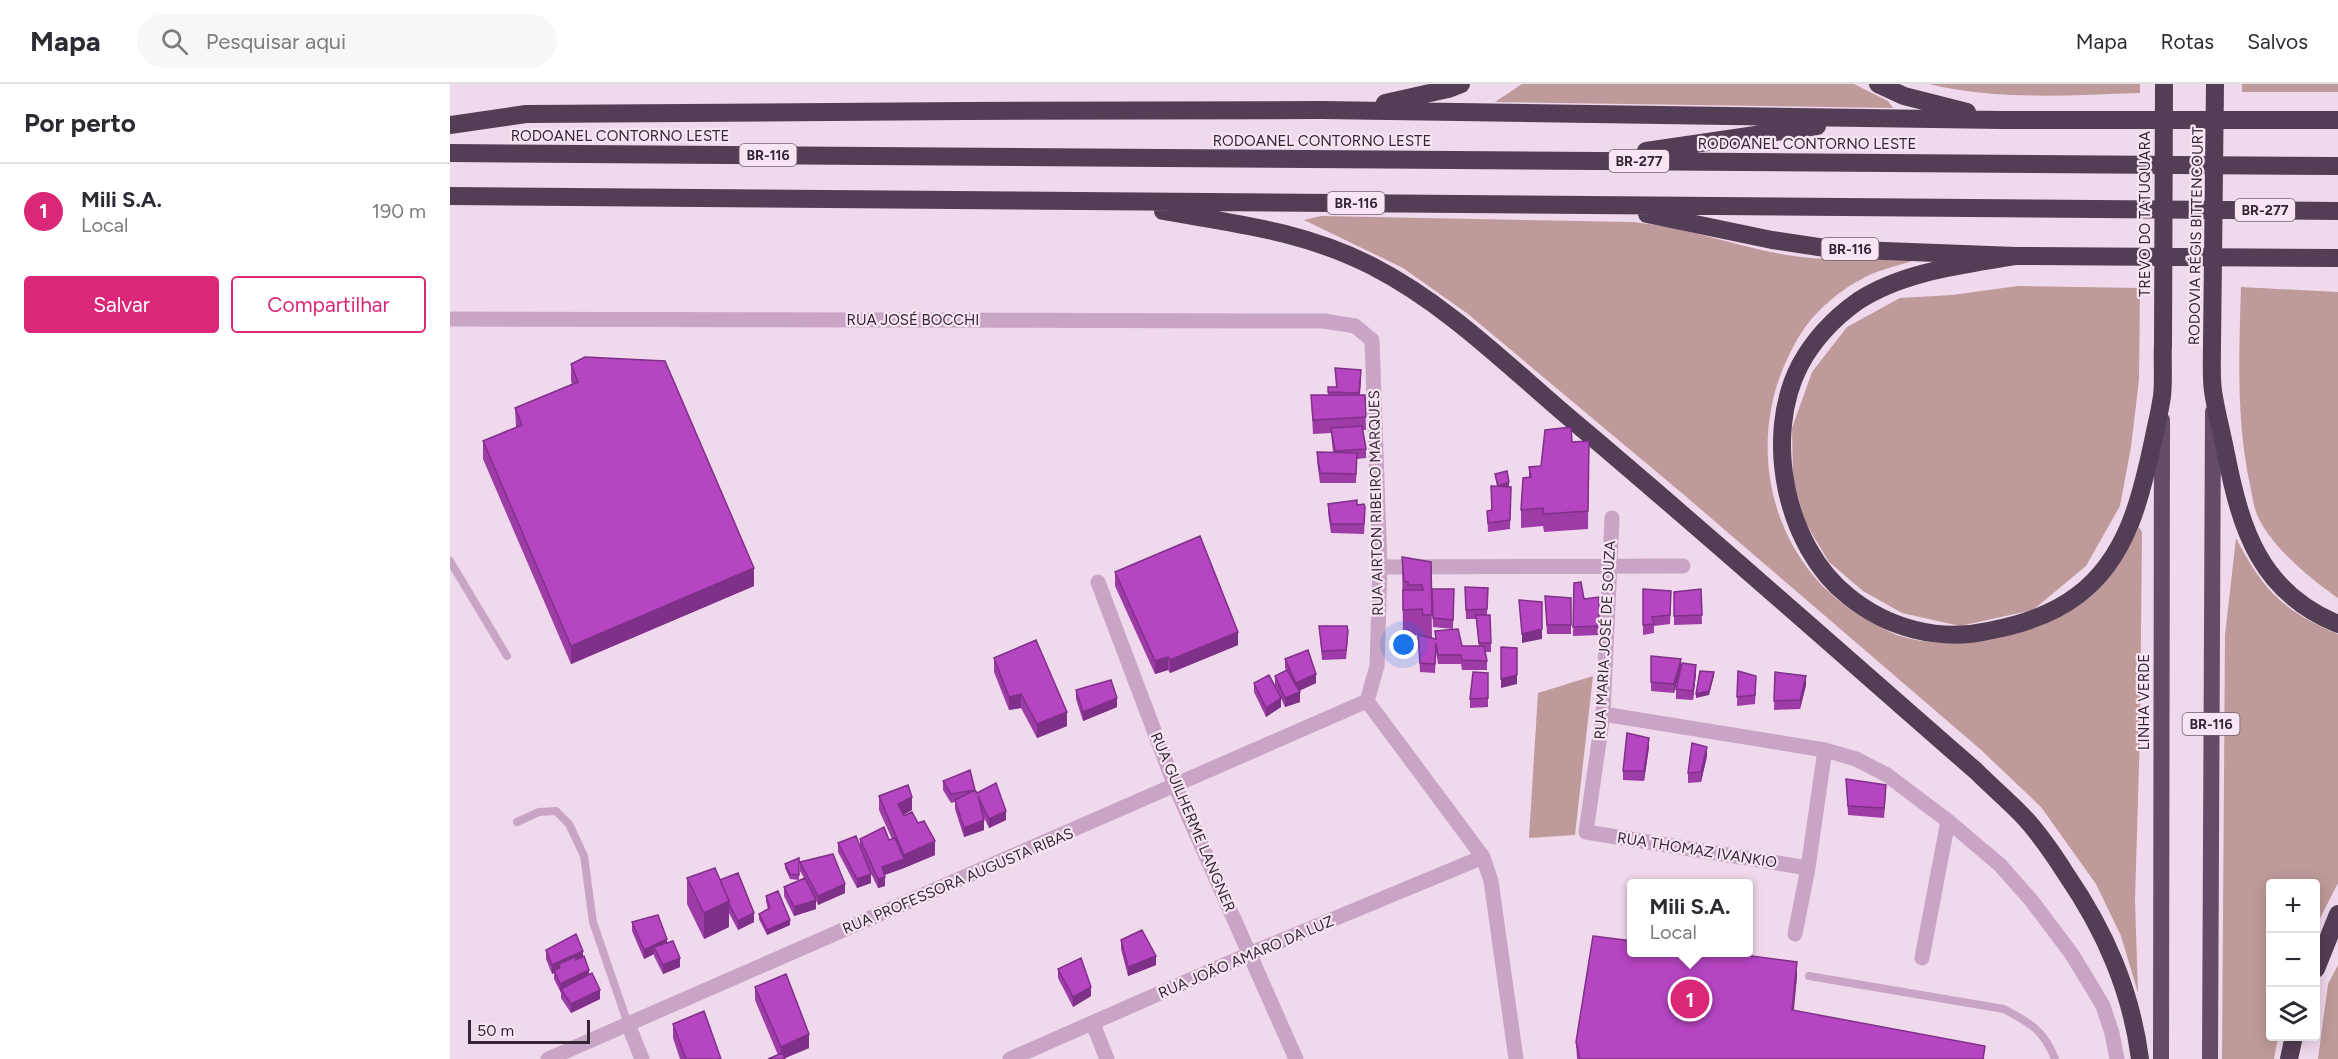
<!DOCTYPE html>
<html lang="pt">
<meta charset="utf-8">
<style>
:root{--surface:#fff;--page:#f7f7f7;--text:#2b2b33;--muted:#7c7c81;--line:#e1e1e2;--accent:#db2777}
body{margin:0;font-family:Figtree,sans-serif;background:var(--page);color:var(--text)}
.controls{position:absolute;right:18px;bottom:18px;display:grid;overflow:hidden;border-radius:6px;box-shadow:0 3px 15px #0003}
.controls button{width:54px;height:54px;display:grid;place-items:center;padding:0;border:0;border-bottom:2px solid var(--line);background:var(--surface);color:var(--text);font:30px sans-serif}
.scale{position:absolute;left:18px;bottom:15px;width:122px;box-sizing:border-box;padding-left:6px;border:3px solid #342634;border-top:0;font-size:16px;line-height:21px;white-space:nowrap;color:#342634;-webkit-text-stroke:4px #f8e5f4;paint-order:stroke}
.you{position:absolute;left:954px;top:561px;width:21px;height:21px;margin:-15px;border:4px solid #fff;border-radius:50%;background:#1a73e8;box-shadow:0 0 0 9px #1a73e833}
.badge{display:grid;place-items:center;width:39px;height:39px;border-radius:50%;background:var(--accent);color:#fff;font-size:20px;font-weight:700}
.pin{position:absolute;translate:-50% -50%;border:3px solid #fff;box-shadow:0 2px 6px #0006}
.popup{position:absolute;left:1177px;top:795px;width:126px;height:78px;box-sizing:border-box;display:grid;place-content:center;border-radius:6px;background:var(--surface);filter:drop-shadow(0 2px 4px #0005);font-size:20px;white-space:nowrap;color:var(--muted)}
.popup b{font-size:22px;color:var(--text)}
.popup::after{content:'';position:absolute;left:50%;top:100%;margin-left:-12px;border:12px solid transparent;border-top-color:var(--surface)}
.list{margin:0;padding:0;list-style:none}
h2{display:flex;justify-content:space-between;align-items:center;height:78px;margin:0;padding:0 24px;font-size:26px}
h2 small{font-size:20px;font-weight:400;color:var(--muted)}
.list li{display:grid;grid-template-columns:39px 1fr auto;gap:18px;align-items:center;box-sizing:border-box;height:96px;padding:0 24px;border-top:2px solid var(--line)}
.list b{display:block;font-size:22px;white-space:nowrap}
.list p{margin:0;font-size:20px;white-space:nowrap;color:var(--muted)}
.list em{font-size:20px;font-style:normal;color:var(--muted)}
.actions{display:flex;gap:12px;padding:18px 24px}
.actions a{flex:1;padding:14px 0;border:2px solid var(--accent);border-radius:6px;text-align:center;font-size:21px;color:var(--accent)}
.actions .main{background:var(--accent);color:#fff}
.icon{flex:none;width:33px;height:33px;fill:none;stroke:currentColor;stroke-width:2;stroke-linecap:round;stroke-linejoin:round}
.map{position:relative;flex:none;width:1888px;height:975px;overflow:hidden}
header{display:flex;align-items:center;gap:36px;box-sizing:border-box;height:84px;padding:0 30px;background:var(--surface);border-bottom:2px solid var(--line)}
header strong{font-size:28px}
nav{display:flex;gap:33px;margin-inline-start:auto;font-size:21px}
.search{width:420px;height:54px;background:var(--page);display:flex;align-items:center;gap:15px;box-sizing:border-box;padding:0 21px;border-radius:33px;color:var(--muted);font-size:22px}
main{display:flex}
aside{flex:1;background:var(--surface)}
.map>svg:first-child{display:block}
.green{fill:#bf9a9a}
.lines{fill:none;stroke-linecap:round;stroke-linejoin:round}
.service{stroke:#c8a5c4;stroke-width:8}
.minor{stroke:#c8a5c4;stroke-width:15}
.trunk{stroke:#654b66;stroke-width:16}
.motorway{stroke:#543e55;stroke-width:18}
.motorway-bridge{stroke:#543e55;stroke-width:18}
.wall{fill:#9d3ba7}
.shaded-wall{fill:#7f3088}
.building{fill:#b645c2;stroke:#7f3088;stroke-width:1.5}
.labels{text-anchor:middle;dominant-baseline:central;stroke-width:4.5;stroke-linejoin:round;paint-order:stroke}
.shield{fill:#f8e5f4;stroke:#6f5f6e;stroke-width:1.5}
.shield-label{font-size:14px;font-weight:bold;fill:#342634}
.street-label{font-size:15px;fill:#342634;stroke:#f8e5f4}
</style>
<header>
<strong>Mapa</strong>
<div class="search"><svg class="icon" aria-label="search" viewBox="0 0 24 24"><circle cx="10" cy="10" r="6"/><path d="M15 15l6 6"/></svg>Pesquisar aqui</div>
<nav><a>Mapa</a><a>Rotas</a><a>Salvos</a></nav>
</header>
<main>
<aside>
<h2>Por perto<small></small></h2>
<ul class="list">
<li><span class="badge">1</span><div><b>Mili S.A.</b><p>Local</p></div><em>190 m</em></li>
</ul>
<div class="actions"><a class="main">Salvar</a><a>Compartilhar</a></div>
</aside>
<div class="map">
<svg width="1888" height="975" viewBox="0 0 1888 975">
<rect width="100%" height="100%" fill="#f0d9ec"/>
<path class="green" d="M1072,0H1404L1438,17L1443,24L1045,18Z
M1479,0H1690V9C1620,11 1548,17 1479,0Z
M1792,0H1888V8H1792Z
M871,132L1182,138C1233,142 1281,161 1331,170C1375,178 1421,175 1465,176C1448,182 1426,186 1410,196C1396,203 1381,215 1370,226C1352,242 1337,273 1329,295C1297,388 1334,494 1423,539C1431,543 1439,548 1447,551C1486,564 1530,560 1568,549C1631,530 1662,502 1689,443L1692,448L1690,648L1685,816L1688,909L1671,852L1646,800L1591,723L1530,665L1233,410L1018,230L953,184L854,136Z
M1568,202L1690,204L1689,296L1681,363L1670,422L1636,482L1583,526L1510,542L1452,529L1413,507L1379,478L1355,438L1343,395L1342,344L1362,288L1397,243L1450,214L1502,211Z
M1791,203L1888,208V514C1860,495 1818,460 1806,428C1803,420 1802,410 1800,401C1786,336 1789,269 1791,203Z
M1786,454C1813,506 1833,527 1888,550V799L1866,842V800H1820V952L1828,953L1824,975H1772L1775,551Z
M1143,592L1125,751L1079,754L1088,609Z
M1888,881V975H1868L1878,900Z"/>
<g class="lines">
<path class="service" d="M0,477L57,572
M67,738L89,728L106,727L119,740L134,772L143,838L178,940
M1359,892L1554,925C1580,939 1594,946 1605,975"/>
<path class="minor" d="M0,235L874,237L905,242L922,256L930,483L927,582L917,617
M1162,434L1153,630L1136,748L1358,784
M930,483L1233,482
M648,498L725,702L846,975
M917,617L1033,773L1041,797L1066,975
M1153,630L1375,666L1406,675L1437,691L1498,737L1550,781L1581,816L1621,869L1640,900L1653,922L1662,949L1667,975
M1345,850L1358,784L1375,666
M1472,874L1498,737
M178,940L192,975
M643,940L657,975
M98,975L917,617
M560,975L799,870L1033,773"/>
<path class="trunk" d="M1711,975L1712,336
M1760,975L1763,328"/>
<path class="motorway" d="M1428,0L1454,12L1517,28
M935,19L998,5L1011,0
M0,41L76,30L516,27L871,26L1551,36H1888
M1196,67L1367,42
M0,69L1888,82
M0,112L1888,127
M713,127C787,140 853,147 922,182C1000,222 1062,286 1129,342C1263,455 1394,572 1526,687C1540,701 1555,714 1569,728C1587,746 1602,768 1616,790C1655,847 1681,906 1690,975
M1197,130L1322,156L1382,165L1566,172L1888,174
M1566,172C1514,181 1454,187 1408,217C1384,234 1364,255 1350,281C1313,352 1335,462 1398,512C1437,544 1489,558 1538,547C1570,541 1602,531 1628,511C1677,474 1691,414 1703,357C1706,342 1710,327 1712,312C1714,295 1712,277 1713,260
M1762,261C1762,276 1761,292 1763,307C1766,328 1772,349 1776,370C1791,446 1810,508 1888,540
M1866,885L1888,830
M1839,975L1844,952"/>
<path class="motorway-bridge" d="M1713,260L1714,0
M1762,261L1765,0"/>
</g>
<path class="wall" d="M121,280L304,502L121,580L33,375V357L66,343L65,324L122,300L121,297Z
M885,284L911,295L910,311H915L916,346H913L916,365V374L907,375L906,399H870L867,377V368H883L881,349L863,350L861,311H878V303H886Z
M1139,357L1138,445L1094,448L1093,442L1071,444V426L1079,393V383L1091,382L1122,358Z
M1045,390L1059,403H1061L1060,445L1038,448L1037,427L1041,426L1047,402Z
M878,420L907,421L915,433L914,450L881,449L878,429Z
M952,473L981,478L982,554L985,555V547L1012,562H1029L1026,535H1016L1015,503L1038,504L1037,531L1041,559V568H1035L1037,577V586H1012L1011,580H988L986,568L985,589L970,588L968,551L953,552Z
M665,488L788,561L720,589L718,586L705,590L665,502Z
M1124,499L1134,515L1149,513V551L1123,552Z
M1004,505L1003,545L983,543L982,514Z
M1251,505L1252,540L1224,541V508Z
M1095,512L1121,514V550H1097Z
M1221,516L1220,540L1204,542V549L1193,551V541Z
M869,542L898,556L896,575L872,576Z
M1201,572L1231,575L1224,609L1201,607Z
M544,574L617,642L587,654L571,624L559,626L544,588Z
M835,575L866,599L849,607L850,618L835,623L825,601V592L836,586L835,584Z
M1288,587L1306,601L1305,620L1287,622Z
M1325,588L1356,601L1350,625L1324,626Z
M1038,589V623L1020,624V615Z
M1246,590L1243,616L1226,615V605Z
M804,599L831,623L816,633L804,608Z
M626,606L667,623L633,637L626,615Z
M1199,663L1194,697L1173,696V687Z
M1257,672L1251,698L1238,699V689Z
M1396,695L1436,710L1434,734L1398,731Z
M493,697L525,706L556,736L539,744L532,729L534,746L514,753L505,725V718L501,719L493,706Z
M429,712L462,726L454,731L485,771L454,784L434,791L435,802L428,804L418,783L421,799L407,804L388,768V759L410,761V755L439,756L442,755L429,726Z
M349,774V796L340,795L335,784V780Z
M350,778L395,809L368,821L366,816V825L344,832L334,812V803L354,794L350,787Z
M237,794L270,796L304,838L288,846L279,829V843L254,855L237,820Z
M316,812L340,841L317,851L309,835V830L318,825L316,817Z
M182,838L217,859L230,883L213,890L204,872V870L194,875L182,847Z
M671,856L706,881L678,892L671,865Z
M96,866L133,873L139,891L150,915L121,929L111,914V909L104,895V889L102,890L96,875Z
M608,885L641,912L623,923L608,894Z
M1347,892L1344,926L1535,975H1127L1126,958Z
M305,903L359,964L335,974L328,971L305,916Z
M223,940L271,975H230L223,954Z"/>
<path class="shaded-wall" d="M911,286V295L909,318V309Z
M1059,398V403L1048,402Z
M304,484V502L121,580V562Z
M1092,545V555L1072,559V550Z
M788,548V561L720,589V576Z
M718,573V586L705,590V577Z
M1231,575V584L1224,609V600Z
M1246,581V590L1243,616V607Z
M1264,588V592L1259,611L1246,614V610Z
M866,590V599L846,608V599Z
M1067,591V600L1051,604V595Z
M1356,592V601L1350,625V616Z
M850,608V618L835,623V614Z
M571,610V624L559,626V613Z
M667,614V623L633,637V628Z
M831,614V623L816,633V624Z
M617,628V642L587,654V640Z
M1199,654V663L1194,697V687Z
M1257,663V672L1251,698V688Z
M462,713V726L448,734V720Z
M556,727V736L539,744V735Z
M534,736V746L514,753V744Z
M485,757V771L454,784L432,792V783L454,775V771Z
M421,790V799L407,804V795Z
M435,793V802L428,804V795Z
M395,800V809L368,821V812Z
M366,816V825L344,832V823Z
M279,817V843L254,855V829Z
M304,829V838L288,846V837Z
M340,836V841L317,851V846Z
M217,855V864L204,863V870L194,875V866Z
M133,867V876L109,880V887L104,886V889L102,890V881Z
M706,872V881L678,892V883Z
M230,874V883L213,890V881Z
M1347,878V892L1342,939V926Z
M139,886V895L111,905L110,909V900Z
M641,903V912L623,923V913Z
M150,906V915L121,929V920Z
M359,950V964L333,975H331V963Z"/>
<path class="building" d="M135,273L215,277L304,484L121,562L33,357L72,341L65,324L128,298L121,280Z
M885,284L911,286L909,309L878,308V303H887Z
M861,311H915L916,333L863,336Z
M912,342L916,365L885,367L881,344Z
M1121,343L1122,358L1139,357L1138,427L1094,430L1093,424L1071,426L1073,394L1081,393L1079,383L1091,382L1095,346Z
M867,368L907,369L906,390L870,389Z
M1057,387L1059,398L1048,402L1045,390Z
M1041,402L1061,403L1060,436L1038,439L1037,427L1042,426Z
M907,416V421L914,420L915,423L914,440H881L878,420Z
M750,452L788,548L720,576L718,573L705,577L665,488Z
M952,473L981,478L982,531H973L972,525L953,526V506H973L972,501H958V498L954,497Z
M1131,498L1134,515L1149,513V542L1123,543L1124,499Z
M1015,503L1038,504L1037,525L1016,526Z
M982,505H1004L1003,536L983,534Z
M1193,505L1221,507L1220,531L1202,533L1204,540L1193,541Z
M1251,505L1252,531L1224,532V508Z
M1095,512L1121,514V541H1097Z
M1069,516L1092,518V545L1072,550Z
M1026,531H1040L1041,559H1029Z
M869,542H897L898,547L896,566L872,567Z
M1008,545L1012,562H1034L1037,577L1012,576L1011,571H988L986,559L985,580L970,579L968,551L986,555L985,547Z
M586,556L617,628L587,640L571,610L559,613L544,574Z
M1051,563L1067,564V591L1051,595Z
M858,566L866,590L846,599L835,575Z
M1201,572L1231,575L1224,600L1201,598Z
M1232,579L1246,581L1243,607L1226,605Z
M837,586L850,608L835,614L825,592Z
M1250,587L1264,588L1259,607L1246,610Z
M1288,587L1306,592L1305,611L1287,613Z
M1023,588L1038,589V614L1020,615Z
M1325,588L1356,592L1350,616L1324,617Z
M819,591L831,614L816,624L804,599Z
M661,596L667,614L633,628L626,606Z
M1177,649L1199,654L1194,687H1173Z
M1242,659L1257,663L1251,688L1238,689Z
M520,686L525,706L501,710L493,697Z
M1396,695L1436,701L1434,724L1398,722Z
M546,699L556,727L539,735L528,712L534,736L514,744L505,716L525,706L527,709Z
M458,701L462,713L448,720L454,732L462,728L468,739L474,737L485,757L454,771L429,712Z
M434,743L439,756L445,754L454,775L432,783L435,793L428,795L410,755Z
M406,752L421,790L407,795L388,759Z
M383,770L395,800L368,812L350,778Z
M349,774V791L340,790L335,780Z
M265,784L279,817L254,829L237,794Z
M288,789L304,829L288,837L279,820V817L270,796Z
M355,794L366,816L344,823L334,803Z
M328,807L340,836L317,846L309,830L320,824L316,812Z
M208,831L217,855L194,866L182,838Z
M692,846L706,872L678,883L671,856Z
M126,850L133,867L102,881L96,866Z
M1143,852L1182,857V868H1271L1347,878L1342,926L1535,962L1533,975H1130L1126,958Z
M223,857L230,874L213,881L204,863Z
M134,872L139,886L110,900L104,886L110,884L109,880L125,873L126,876Z
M631,874L641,903L623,913L608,885Z
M142,889L150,906L121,920L111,905Z
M336,890L359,950L331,963L305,903Z
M254,927L271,975H236L223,940Z
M332,969L335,975H318Z"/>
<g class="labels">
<g class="shield">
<rect x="289.5" y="60" width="57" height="22" rx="4.5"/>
<rect x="1159" y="66" width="60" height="22" rx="4.5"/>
<rect x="877.5" y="108" width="57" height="22" rx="4.5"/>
<rect x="1785" y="115" width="60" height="22" rx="4.5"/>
<rect x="1371.5" y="154" width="57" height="22" rx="4.5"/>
<rect x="1732.5" y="629" width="57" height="22" rx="4.5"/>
</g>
<g class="shield-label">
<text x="318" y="71">BR-116</text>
<text x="1189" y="77">BR-277</text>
<text x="906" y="119">BR-116</text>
<text x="1815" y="126">BR-277</text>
<text x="1400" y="165">BR-116</text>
<text x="1761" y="640">BR-116</text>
</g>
<g class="street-label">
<text x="170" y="52">RODOANEL CONTORNO LESTE</text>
<text x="872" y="57">RODOANEL CONTORNO LESTE</text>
<text x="1357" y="60">RODOANEL CONTORNO LESTE</text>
<text transform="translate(1695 130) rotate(-90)">TREVO DO TATUQUARA</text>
<text transform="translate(1746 152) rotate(-89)">RODOVIA RÉGIS BITTENCOURT</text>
<text x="463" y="236">RUA JOSÉ BOCCHI</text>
<text transform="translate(926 419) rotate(-91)">RUA AIRTON RIBEIRO MARQUES</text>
<text transform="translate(1155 556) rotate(-87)">RUA MARIA JOSÉ DE SOUZA</text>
<text transform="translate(1694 618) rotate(-90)">LINHA VERDE</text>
<text transform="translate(743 738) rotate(67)">RUA GUILHERME LANGNER</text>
<text transform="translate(1247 766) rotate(9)">RUA THOMAZ IVANKIO</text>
<text transform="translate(508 797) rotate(-23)">RUA PROFESSORA AUGUSTA RIBAS</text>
<text transform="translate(796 873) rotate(-23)">RUA JOÃO AMARO DA LUZ</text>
</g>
</g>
</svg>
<div class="controls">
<button>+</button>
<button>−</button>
<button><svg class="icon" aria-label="layers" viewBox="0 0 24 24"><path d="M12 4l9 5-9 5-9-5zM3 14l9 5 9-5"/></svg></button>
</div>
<div class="scale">50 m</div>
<div class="you"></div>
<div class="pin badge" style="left:1240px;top:915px">1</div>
<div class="popup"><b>Mili S.A.</b>Local</div>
</div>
</main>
